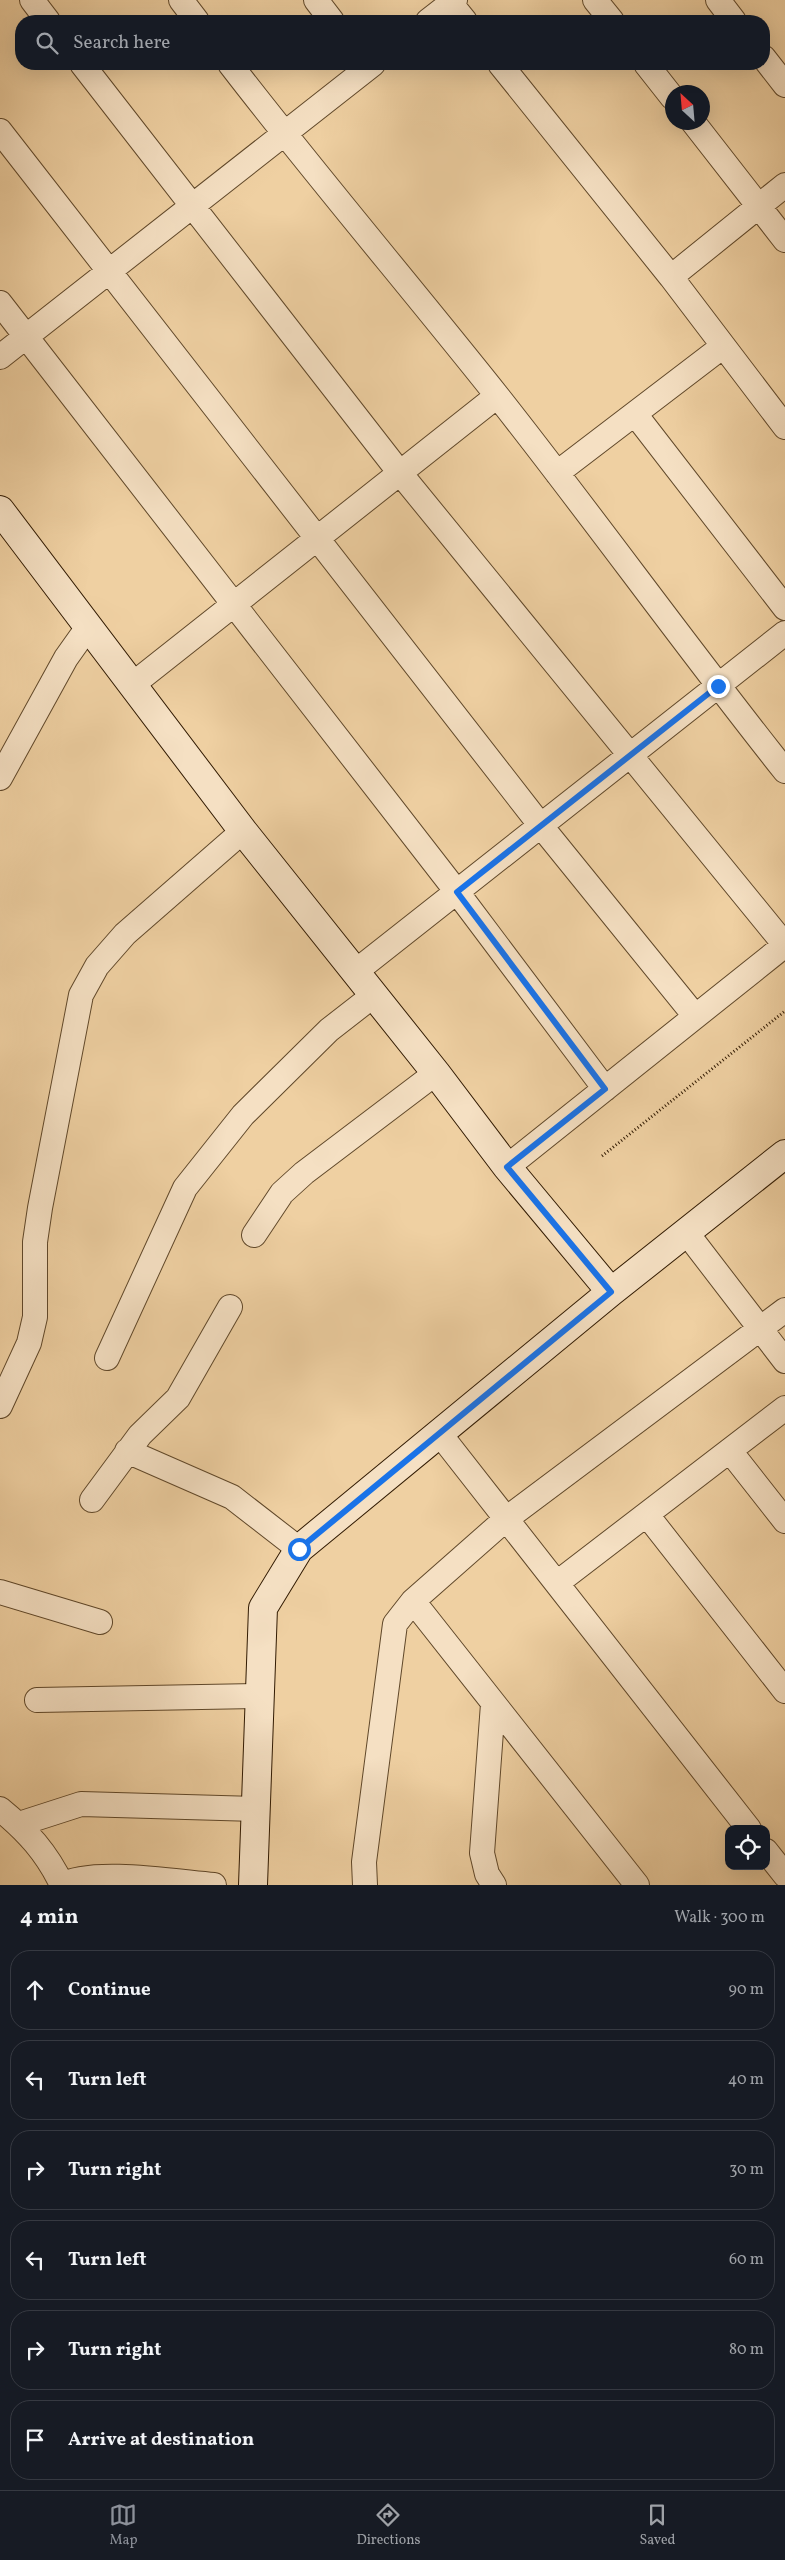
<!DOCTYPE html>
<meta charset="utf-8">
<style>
:root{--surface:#171b24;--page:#242831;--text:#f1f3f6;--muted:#9ea1a6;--line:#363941;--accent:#8c9099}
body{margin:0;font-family:Vollkorn,serif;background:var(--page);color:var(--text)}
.controls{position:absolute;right:15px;bottom:15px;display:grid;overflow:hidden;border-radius:10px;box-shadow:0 5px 20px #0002}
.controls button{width:45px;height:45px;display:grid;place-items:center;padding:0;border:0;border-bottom:1px solid var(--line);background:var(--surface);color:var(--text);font:25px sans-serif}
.compass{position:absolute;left:665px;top:85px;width:45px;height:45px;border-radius:50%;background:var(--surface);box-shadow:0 5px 20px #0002;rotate:334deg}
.stop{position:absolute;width:15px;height:15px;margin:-11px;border:4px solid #1a73e8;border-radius:50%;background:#fff}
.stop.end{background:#1a73e8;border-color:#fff;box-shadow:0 1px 5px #0008}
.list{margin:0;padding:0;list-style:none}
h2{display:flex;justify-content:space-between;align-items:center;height:65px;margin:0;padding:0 20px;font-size:21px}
h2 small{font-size:16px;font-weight:400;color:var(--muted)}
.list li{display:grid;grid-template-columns:32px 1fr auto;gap:15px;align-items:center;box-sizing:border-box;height:80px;margin:0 10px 10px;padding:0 10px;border:1px solid var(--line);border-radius:20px}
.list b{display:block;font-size:19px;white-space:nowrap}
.list em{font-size:16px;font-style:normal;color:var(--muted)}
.icon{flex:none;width:28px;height:28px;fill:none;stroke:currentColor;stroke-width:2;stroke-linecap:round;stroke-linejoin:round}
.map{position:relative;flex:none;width:785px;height:1885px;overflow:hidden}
.search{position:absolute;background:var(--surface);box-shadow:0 5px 20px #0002;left:15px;right:15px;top:15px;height:55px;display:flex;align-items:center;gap:12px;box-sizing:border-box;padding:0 18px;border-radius:20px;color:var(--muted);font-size:19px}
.sheet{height:605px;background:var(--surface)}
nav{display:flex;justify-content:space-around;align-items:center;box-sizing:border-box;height:70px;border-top:1px solid var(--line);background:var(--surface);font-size:14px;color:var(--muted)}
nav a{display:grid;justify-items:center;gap:2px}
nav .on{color:var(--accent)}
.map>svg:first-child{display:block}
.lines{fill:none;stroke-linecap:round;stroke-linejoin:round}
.street-casing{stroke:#60482a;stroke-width:26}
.secondary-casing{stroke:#311a02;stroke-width:30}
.path{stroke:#311a02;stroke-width:3;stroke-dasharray:1 2.5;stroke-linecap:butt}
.street{stroke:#f5e0c3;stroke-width:24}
.secondary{stroke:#f5e0c3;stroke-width:28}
.route{stroke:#1a73e8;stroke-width:6}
</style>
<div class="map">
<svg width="785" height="1885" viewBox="0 0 785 1885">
<rect width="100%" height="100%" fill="#efd0a2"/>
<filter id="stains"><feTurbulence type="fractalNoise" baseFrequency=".004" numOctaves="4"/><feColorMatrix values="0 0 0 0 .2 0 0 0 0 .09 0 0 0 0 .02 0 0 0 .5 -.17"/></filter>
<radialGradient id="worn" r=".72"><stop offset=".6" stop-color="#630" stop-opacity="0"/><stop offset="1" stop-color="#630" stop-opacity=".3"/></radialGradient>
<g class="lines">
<defs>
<path id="street" d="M32,0L48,21
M181,0L197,21
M316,0L332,21
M448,0L465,21
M595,0L612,21
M718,0L734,21
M428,21L455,0
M764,58L785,85
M82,64L400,473L785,945
M230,64C317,177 410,286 499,398C596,521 687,648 785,771
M500,64L671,277L785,427
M646,64L672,97
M693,122L785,240
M0,131L541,826L695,1016
M671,277L785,185
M0,303L457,892L605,1089
M0,357L373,64
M635,414L785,608
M557,473L722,347
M132,685L497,396
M0,778L66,658L88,627
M355,972L785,633
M507,1167L785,945
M686,1232L785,1361
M254,1235L282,1193L304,1173L436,1073
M107,1358L185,1188L243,1115L329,1030L374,995
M0,1406L29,1343L35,1317V1242L40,1208L81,995L97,966L125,934L243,831
M439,1433L749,1829
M127,1451L232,1497L299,1549
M730,1451L785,1521
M92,1500L140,1435L178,1398L230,1307
M647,1515L785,1691
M557,1583L785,1408
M0,1592L100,1622
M413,1601L637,1885
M37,1700L260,1696
M493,1704L482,1853L487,1874L494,1885
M0,1809C27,1831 47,1853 62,1885
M19,1824L81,1804L256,1809
M766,1851L785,1875
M62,1885C92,1868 177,1882 214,1885
M365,1885L364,1862L395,1624L413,1601L506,1519L785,1310"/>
<path id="secondary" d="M0,510L243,831L436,1073L507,1167L611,1292
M253,1885L263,1608L299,1549L611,1292L785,1154"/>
</defs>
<use href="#street" class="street-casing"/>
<use href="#secondary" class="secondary-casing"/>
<path class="path" d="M602,1156L785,1011"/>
<use href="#street" class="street"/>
<use href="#secondary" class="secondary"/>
</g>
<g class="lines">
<path class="route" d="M299,1549L611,1292L507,1167L605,1089L457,892L718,686"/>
</g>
<rect width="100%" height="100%" filter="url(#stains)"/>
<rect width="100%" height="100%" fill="url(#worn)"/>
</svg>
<div class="controls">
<button><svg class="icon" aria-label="locate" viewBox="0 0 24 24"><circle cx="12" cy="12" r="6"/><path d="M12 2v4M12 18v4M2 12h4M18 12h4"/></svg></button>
</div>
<svg class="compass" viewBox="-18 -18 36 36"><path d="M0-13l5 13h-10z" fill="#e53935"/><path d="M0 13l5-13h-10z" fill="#9ea1a6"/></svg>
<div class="stop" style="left:299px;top:1549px"></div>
<div class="stop end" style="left:718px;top:686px"></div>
<div class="search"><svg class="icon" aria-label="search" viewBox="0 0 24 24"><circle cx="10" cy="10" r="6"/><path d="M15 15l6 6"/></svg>Search here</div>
</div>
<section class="sheet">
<h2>4 min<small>Walk · 300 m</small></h2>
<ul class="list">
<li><svg class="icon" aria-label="ahead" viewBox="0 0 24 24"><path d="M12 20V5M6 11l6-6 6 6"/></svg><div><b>Continue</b></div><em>90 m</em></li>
<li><svg class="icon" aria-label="left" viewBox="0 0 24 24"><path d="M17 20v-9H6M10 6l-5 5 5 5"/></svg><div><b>Turn left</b></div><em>40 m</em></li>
<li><svg class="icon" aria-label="right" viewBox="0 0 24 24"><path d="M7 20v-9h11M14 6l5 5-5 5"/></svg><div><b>Turn right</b></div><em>30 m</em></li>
<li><svg class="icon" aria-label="left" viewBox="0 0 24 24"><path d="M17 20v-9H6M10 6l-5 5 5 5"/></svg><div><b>Turn left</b></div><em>60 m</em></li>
<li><svg class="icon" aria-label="right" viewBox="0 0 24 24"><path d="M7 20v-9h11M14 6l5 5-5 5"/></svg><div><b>Turn right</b></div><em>80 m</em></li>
<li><svg class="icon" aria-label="arrive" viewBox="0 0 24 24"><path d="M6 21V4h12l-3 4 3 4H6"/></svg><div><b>Arrive at destination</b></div></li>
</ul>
</section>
<nav>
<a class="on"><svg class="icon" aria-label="map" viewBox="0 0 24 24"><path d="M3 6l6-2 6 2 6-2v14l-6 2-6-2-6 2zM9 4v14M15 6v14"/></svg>Map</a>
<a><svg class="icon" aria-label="directions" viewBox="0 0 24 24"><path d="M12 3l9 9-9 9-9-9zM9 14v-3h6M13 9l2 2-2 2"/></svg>Directions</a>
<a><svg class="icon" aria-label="saved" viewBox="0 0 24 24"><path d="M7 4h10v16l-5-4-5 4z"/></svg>Saved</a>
</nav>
